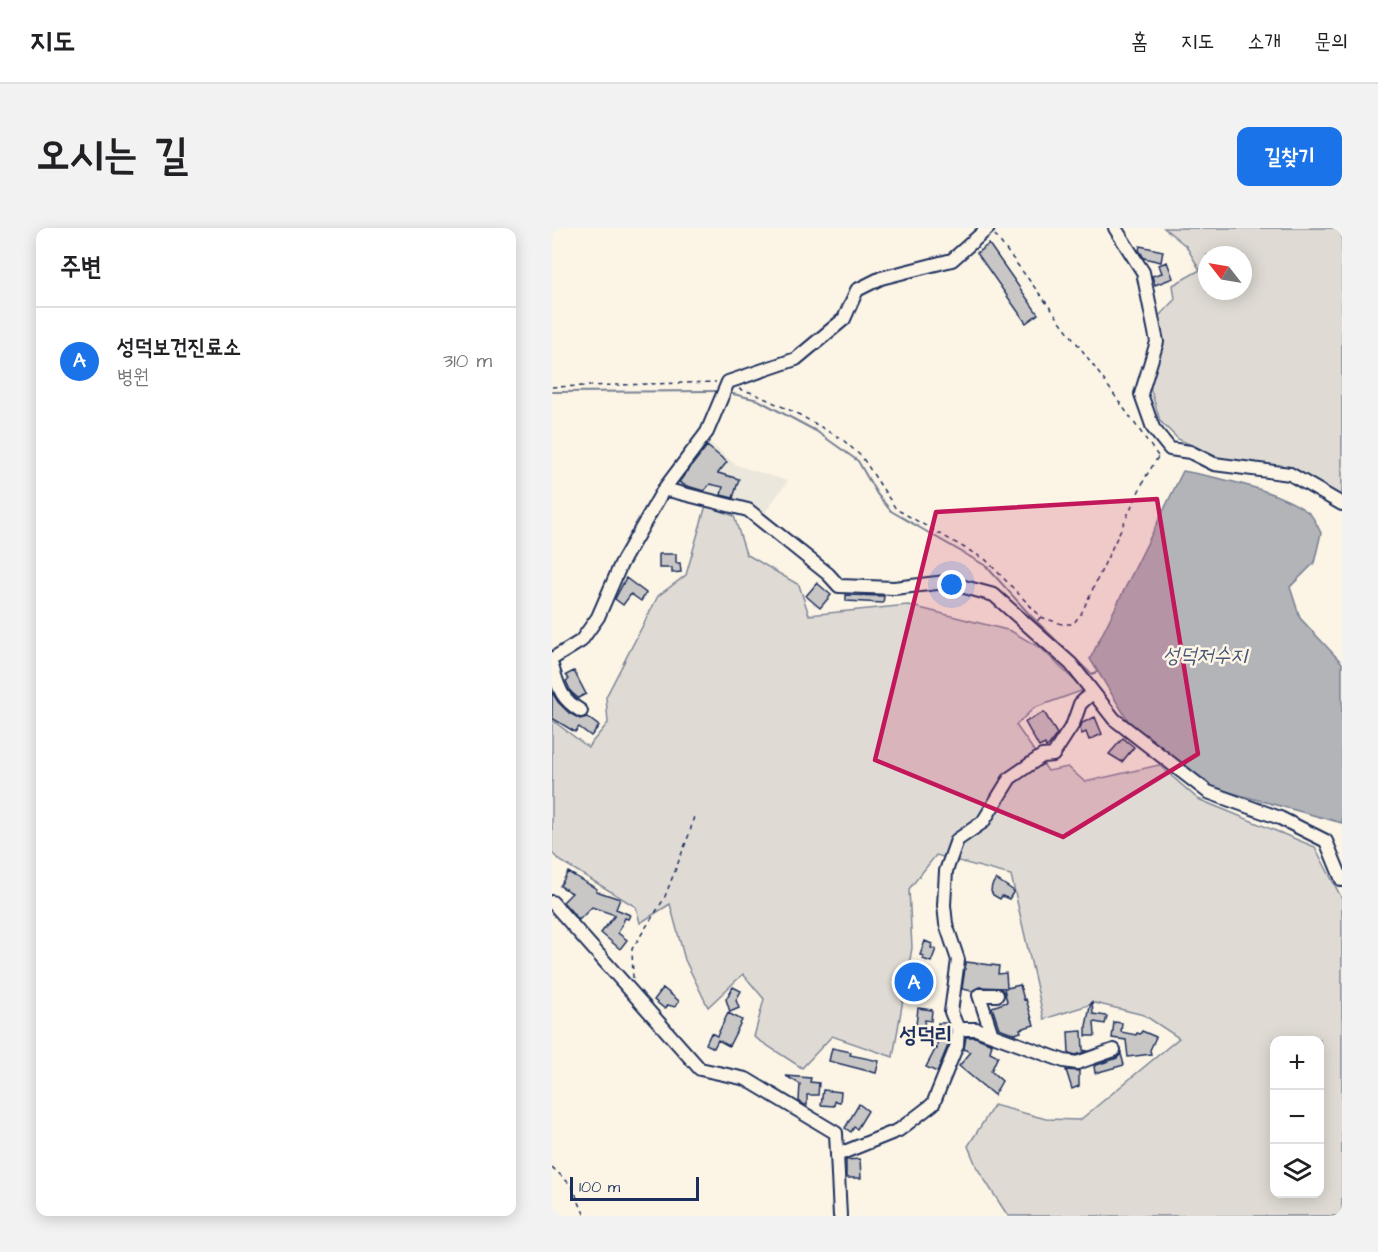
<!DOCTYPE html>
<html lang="ko">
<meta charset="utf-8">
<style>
:root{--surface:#fff;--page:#f2f2f2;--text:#202124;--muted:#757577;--line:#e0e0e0;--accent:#1a73e8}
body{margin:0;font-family:"Architects Daughter","Poor Story",sans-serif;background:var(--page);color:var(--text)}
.controls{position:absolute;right:18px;bottom:18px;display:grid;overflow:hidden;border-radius:12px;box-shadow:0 3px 15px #0003}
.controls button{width:54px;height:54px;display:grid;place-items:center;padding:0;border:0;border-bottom:2px solid var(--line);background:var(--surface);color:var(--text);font:30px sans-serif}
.compass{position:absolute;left:646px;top:18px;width:54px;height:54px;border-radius:50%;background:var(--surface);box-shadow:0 3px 15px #0003;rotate:301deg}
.scale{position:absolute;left:18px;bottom:15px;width:129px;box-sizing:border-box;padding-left:6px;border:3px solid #1b2f5e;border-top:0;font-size:16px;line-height:21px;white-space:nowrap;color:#1b2f5e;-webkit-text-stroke:4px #fcf5e5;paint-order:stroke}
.you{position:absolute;left:400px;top:357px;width:21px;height:21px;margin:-15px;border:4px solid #fff;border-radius:50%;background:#1a73e8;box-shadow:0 0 0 9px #1a73e833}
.badge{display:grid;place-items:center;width:39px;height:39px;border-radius:50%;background:var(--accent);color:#fff;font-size:20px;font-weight:700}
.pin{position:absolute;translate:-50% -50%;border:3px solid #fff;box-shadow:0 2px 6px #0006}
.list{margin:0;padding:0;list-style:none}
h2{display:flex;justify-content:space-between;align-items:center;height:78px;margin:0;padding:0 24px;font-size:26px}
h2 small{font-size:20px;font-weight:400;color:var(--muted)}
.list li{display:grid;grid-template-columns:39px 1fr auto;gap:18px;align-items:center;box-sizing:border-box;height:108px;padding:0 24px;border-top:2px solid var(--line)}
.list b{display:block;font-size:22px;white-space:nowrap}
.list p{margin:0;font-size:20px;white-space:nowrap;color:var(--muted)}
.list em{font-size:20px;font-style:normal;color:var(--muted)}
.icon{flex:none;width:33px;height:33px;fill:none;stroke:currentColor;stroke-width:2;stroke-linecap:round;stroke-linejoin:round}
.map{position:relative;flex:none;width:790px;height:988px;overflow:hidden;border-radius:12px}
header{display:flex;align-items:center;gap:36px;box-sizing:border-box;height:84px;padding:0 30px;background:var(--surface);border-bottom:2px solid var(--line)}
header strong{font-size:28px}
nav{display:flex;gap:33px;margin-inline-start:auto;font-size:21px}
.intro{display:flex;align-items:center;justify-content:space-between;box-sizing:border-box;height:144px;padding:0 36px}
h1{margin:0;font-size:42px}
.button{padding:15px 27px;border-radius:12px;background:var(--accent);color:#fff;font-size:21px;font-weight:700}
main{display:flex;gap:36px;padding:0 36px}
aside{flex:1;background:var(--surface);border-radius:12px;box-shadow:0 3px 15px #0003}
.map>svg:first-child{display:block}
.built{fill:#ece7dc}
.green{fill:#dfdbd4;stroke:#7d8599;stroke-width:1.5;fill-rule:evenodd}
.water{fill:#b2b4b8;stroke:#767f94;stroke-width:1.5}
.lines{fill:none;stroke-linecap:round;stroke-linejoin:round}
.stream{stroke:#767f94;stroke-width:2}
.building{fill:#c8c7c6;stroke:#1b2f5e;stroke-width:1.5}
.minor-casing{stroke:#1b2f5e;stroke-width:16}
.path{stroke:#1b2f5e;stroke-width:1.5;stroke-dasharray:4.5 4.5;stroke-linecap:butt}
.minor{stroke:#fcf5e5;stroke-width:12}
.marked{fill:#c2185b;fill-opacity:0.2;stroke:#c2185b;stroke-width:4.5;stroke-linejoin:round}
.labels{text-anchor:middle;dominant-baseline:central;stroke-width:5;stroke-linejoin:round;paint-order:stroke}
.water-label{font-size:21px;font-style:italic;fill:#485779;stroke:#fcf5e5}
.quarter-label{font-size:22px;font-weight:bold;fill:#1b2f5e;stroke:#fcf5e5}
</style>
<header>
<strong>지도</strong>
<nav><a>홈</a><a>지도</a><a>소개</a><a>문의</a></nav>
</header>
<div class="intro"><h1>오시는 길</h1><a class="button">길찾기</a></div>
<main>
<aside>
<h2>주변<small></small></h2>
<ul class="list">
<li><span class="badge">A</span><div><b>성덕보건진료소</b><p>병원</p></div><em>310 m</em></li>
</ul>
</aside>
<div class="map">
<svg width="790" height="988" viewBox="0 0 790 988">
<rect width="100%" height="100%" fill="#fcf5e5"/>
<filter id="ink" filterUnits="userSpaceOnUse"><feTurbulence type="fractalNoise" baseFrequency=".0167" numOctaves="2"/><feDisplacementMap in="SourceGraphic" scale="12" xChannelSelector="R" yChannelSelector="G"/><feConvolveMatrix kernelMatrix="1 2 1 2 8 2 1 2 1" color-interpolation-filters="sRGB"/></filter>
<g filter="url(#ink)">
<path class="built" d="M154,212L184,237L236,253L211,287L117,260Z"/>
<path class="green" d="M612,0H790V268L737,239L669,231L626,211L608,193L598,159L606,89L623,71L621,57L648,42L634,18ZM655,27H691V63H655Z
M154,277L182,288L194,326L247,357L257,387L356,377L459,403L490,421L532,462L482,480L464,497L496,543L516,539L533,554L607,537L646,571L763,619L790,671V988H457L454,985L425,940L416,918L442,877L494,891L528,892L627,810L592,787L543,775L492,791L459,647L384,627L357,661L360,720L341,829L280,808L250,840L202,809L212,771L191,746L156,779L133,732L118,676L88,695L84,679L7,632L0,625V492L36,519L56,495L54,469L106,368L134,347ZM722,812H768V966H722Z"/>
<path class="water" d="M631,243C668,250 727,262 757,285C762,289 766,299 769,305L762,335L738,359L748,390L790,435V595L655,558L580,499L538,431Z"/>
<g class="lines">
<path class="stream" d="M0,164L169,163
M177,165L206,172L264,203L306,233L325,266L339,283L434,338L478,387L539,446L545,444"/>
</g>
<path class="building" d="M437,16L486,86L474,95L425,25Z
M588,18L611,23L609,34L592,30L587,22Z
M615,34L621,50L603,57L600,48L610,45L607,37Z
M155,218L175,234L166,245L187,251L181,270L169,267L171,259L158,256L152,263L132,257L127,254Z
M107,326H124V335H128L129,344L120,345V340H107Z
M74,350L94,365L89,373L79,366L71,377L63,371Z
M265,355L279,367L268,380L254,368Z
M294,367L332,368L331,375L294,373Z
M22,443L34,466L26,470L19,464L14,453L17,451L14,447Z
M0,464L6,474L17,485L28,491L35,489L47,498L39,508L27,499L23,504L0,490Z
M492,484L505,506L497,517L494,519L493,516L487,519L473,494Z
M543,489L550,506L537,512L534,504L530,506L528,501L530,495Z
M571,510L582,519L570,534L557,526Z
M16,644L45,661L44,663L68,671L64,681L78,687L76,691L73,690L66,705L75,712L68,721L49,705L63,687L40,679L27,692L11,674L20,665L8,658Z
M444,651L462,663L457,671L450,668L448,671L441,667L439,663L440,657Z
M373,713L380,716L379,720L384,721L379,734L371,731L372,728L368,727Z
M414,734L447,738L446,746L454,745L455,760L468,757L472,772L474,771L482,797L468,801L469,804L463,806L447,800L440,779L455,774L452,760H454L427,759L420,763L410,761Z
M181,759L189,763L184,772L187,780L178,784L174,771Z
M111,760L127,773L123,779L116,777L113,781L102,772Z
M539,774H540L541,786L555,788L553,796L542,794L543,808H534V798Z
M366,780L380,782L379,793L373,792L372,798L364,797Z
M176,785L190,792L177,818L166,812L162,820L154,816L159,805L165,808Z
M562,794L570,795L569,804L584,807L585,805L588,806L590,803L604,809L598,822L599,826L576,829L574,812L560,810Z
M386,795H393V799H396L398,802L397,815L385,844L374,839L384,820L385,821Z
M530,803L531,822L535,823L524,827L517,825L516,804Z
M414,809H423L440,816L438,824L446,828L439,843L450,853L442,867L407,838L419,824L412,821Z
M280,820L299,824L298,827L327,833L324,845L277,833Z
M569,826L572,837L543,845L542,838L565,830Z
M514,842L527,843V858L520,861Z
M234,848L259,850L258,854L267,855L266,867H255V877H253L247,873L248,856Z
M271,862L289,864L288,874L283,873L282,878L269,877Z
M307,876L316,883L305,901L302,899L299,904L293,900Z
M308,931L309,950H294V932Z"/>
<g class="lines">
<defs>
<path id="minor" d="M563,0L591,44L605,114L589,166L601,200L618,221L638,224L662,236L738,246L790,276
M112,261L196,282L276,346L287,358L342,360L394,354L442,367L519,436L562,491L656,564L728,590L774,613L790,652
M0,431L29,413L46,389L69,336L112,261L155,204L176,154L244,131L292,91L305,62L329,50L400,32L436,0
M0,438C7,460 8,470 29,483
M0,674L148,841L194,851L284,905L288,988
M406,801H424L512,833L525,835L562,822
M440,807L427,767H445
M285,927L347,902L381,876L405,817L406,801L399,784L406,732L394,696L392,677L394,643L405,612L431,594L458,550L490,528L501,527L521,496L528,476L541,464"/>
</defs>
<use href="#minor" class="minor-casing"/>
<path class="path" d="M443,7L533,126L606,228
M0,159L164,154
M187,161L201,165L246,186L290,211L310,229L344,281L434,332L489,389L485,393
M489,389L510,396H521L529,386L593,250L606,229
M81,750L80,721L112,671L138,604L142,588
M0,939L20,958L33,988"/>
<use href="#minor" class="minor"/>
</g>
</g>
<path class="marked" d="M605,271L646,526L511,609L323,532L384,284Z"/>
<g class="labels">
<g class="water-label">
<text x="653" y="427">성덕저수지</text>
</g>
<g class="quarter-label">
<text x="374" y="807">성덕리</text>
</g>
</g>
</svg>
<div class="controls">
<button>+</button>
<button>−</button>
<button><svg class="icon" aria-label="layers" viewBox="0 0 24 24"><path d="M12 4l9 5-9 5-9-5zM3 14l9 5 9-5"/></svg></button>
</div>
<svg class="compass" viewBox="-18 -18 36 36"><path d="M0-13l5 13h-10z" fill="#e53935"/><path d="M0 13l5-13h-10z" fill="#757577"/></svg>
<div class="scale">100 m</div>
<div class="you"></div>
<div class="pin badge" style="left:362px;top:754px">A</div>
</div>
</main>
